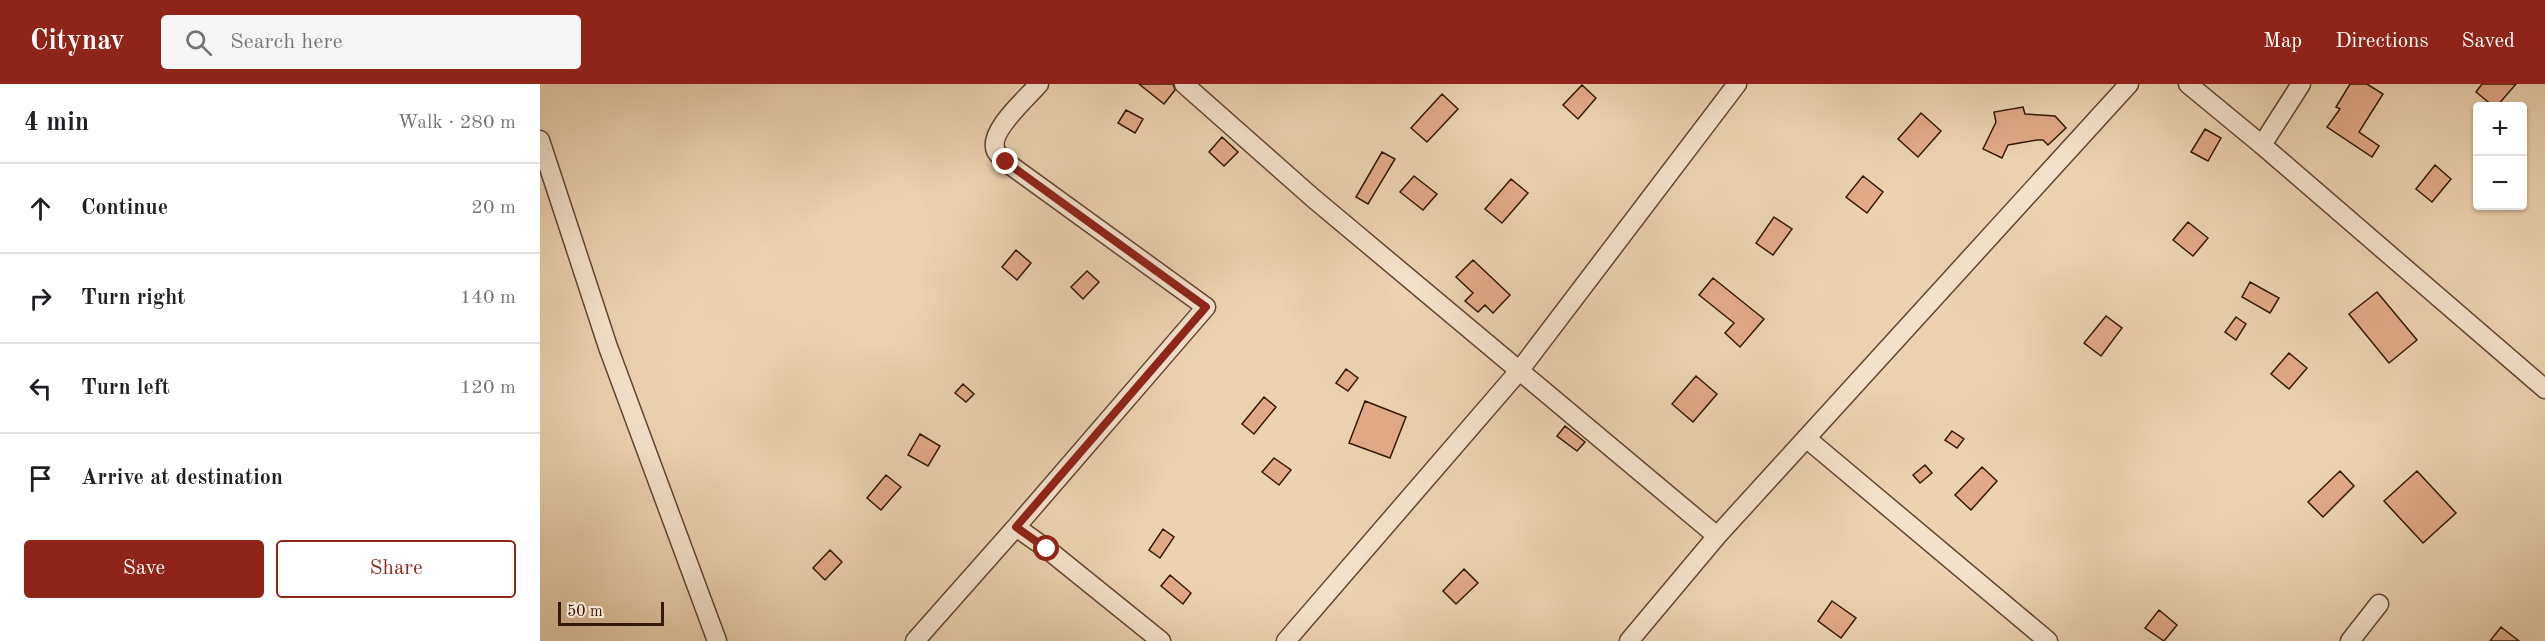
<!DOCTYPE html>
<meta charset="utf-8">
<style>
:root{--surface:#fff;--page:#f6f6f6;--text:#202124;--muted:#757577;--line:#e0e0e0;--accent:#8f2418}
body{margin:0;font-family:"Old Standard TT",serif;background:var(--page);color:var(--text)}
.controls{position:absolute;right:18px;top:18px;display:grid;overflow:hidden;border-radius:6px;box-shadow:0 2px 4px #0004}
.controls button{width:54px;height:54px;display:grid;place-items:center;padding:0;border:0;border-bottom:2px solid var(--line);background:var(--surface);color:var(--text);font:30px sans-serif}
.scale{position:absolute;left:18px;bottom:15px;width:106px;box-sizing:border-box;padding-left:6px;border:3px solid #351807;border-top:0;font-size:16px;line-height:21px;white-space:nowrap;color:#351807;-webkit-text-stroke:4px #f3e2cb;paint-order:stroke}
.stop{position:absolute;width:18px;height:18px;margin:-14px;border:4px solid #8f2418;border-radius:50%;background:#fff}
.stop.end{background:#8f2418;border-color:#fff;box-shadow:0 2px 6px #0008}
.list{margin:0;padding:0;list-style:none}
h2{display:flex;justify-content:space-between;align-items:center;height:78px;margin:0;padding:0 24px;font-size:26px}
h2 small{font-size:20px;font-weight:400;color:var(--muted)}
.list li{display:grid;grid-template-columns:39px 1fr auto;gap:18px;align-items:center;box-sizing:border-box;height:90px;padding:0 24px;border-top:2px solid var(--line)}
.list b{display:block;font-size:22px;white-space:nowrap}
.list em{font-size:20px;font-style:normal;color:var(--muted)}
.actions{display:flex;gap:12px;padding:18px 24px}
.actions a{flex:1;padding:14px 0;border:2px solid var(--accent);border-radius:6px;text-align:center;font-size:21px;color:var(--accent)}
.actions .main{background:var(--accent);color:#fff}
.icon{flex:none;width:33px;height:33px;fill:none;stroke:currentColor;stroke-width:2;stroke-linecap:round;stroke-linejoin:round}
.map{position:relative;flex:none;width:2005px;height:557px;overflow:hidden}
header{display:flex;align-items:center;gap:36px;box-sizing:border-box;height:84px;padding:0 30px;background:var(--accent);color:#fff}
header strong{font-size:28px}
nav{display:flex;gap:33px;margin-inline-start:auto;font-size:21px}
.search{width:420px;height:54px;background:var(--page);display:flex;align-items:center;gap:15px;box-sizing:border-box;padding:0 21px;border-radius:6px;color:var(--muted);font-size:22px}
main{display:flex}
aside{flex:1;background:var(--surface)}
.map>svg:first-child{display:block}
.building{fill:#e2a987;stroke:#351807;stroke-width:1.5}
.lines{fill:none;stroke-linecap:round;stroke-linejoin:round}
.minor-casing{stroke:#634631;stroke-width:21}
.minor{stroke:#f3e2cb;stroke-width:18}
.route{stroke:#8f2418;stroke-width:8}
</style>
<header>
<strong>Citynav</strong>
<div class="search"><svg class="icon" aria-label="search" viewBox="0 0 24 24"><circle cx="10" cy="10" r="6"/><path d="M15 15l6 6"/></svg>Search here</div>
<nav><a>Map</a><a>Directions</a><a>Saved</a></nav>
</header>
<main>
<aside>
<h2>4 min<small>Walk · 280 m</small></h2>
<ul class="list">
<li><svg class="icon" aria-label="ahead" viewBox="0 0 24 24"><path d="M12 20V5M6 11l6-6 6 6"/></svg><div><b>Continue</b></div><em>20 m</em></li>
<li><svg class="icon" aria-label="right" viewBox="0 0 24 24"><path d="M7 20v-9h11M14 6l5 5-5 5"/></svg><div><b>Turn right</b></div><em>140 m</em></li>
<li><svg class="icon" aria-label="left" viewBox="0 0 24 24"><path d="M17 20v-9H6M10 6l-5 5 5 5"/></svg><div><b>Turn left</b></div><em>120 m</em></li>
<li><svg class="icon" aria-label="arrive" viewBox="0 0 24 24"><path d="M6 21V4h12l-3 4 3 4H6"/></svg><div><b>Arrive at destination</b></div></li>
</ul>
<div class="actions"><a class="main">Save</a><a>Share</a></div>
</aside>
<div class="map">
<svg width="2005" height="557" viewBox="0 0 2005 557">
<rect width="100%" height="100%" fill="#ecd2af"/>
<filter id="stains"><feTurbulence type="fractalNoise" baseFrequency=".00333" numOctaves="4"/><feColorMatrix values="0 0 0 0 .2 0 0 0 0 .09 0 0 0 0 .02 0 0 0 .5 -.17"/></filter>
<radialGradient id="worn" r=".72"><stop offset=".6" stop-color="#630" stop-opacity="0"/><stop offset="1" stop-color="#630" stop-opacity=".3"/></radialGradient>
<path class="building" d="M599,0H633L635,6L624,20Z
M1810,0H1827L1843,10L1819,48L1839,62L1832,73L1787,43L1800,25L1796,23Z
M1942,0H1976L1957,22H1953L1936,8Z
M1042,1L1056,14L1038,35L1023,21Z
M902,10L918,25L887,58L871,44Z
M1483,23L1485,30L1515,32L1526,44L1508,61L1503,56H1497L1468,61L1462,74L1443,65L1456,38L1454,28Z
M586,26L603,35L595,49L578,39Z
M1381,29L1401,47L1378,73L1358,55Z
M1665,45L1681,54L1668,77L1651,68Z
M682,53L698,68L684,82L669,68Z
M842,68L855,75L828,120L816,113Z
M1895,81L1911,95L1892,118L1876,105Z
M874,92L897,110L883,126L860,108Z
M1323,92L1343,108L1327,129L1306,113Z
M971,95L988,109L962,139L945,125Z
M1234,133L1252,145L1233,171L1216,159Z
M1648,138L1668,154L1653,172L1633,156Z
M476,166L491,179L477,196L462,183Z
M933,176L970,211L953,229L945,221L938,228L925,217L933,209L916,193Z
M547,187L559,198L543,215L531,203Z
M1173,194L1224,235L1200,263L1185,249L1194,239L1159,211Z
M1710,198L1739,214L1730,229L1702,213Z
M1837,208L1877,256L1849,279L1809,230Z
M1566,232L1582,244L1561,272L1544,259Z
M1696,233L1706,240L1696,256L1685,248Z
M1749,269L1767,284L1749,305L1731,290Z
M806,285L818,294L808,307L796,299Z
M1156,292L1177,310L1153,338L1132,320Z
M423,300L434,310L426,318L415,309Z
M724,313L736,323L714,350L702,340Z
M825,317L866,333L850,374L809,359Z
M1025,342L1045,358L1037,367L1017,352Z
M1412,347L1424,355L1417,364L1405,356Z
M380,350L400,362L388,382L368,371Z
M734,374L751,386L739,401L722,388Z
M1385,381L1392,389L1380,399L1373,391Z
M1442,383L1457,397L1431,426L1415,411Z
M1800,387L1814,402L1783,433L1768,418Z
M1877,387L1916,429L1883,459L1844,417Z
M346,391L361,403L341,426L327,414Z
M623,445L634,453L620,474L609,466Z
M290,466L302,478L285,496L273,484Z
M924,485L938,499L916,520L903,507Z
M630,491L651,509L643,520L621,502Z
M1292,517L1316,534L1301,554L1278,537Z
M1619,526L1637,541L1624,557L1605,544Z
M1961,543L1979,557H1950Z"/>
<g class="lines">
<defs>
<path id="minor" d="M644,0L773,114L1177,452
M1648,0L1722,61L2005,305
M0,56L68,263L177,557
M1722,61L1761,0
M1266,354L1508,557
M476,443L666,223L466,78C463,75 458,71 456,67C447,48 487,14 499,0
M375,557L476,443L507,465L621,557
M746,557L979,287L1197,0
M1089,557L1177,452L1589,0
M1810,557L1839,520"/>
</defs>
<use href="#minor" class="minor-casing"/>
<use href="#minor" class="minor"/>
</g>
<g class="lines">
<path class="route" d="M466,78L666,223L476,443L507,465"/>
</g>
<rect width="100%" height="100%" filter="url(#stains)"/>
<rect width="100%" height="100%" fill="url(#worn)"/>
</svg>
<div class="controls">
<button>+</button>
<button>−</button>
</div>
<div class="scale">50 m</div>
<div class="stop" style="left:507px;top:465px"></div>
<div class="stop end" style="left:466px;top:78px"></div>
</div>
</main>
